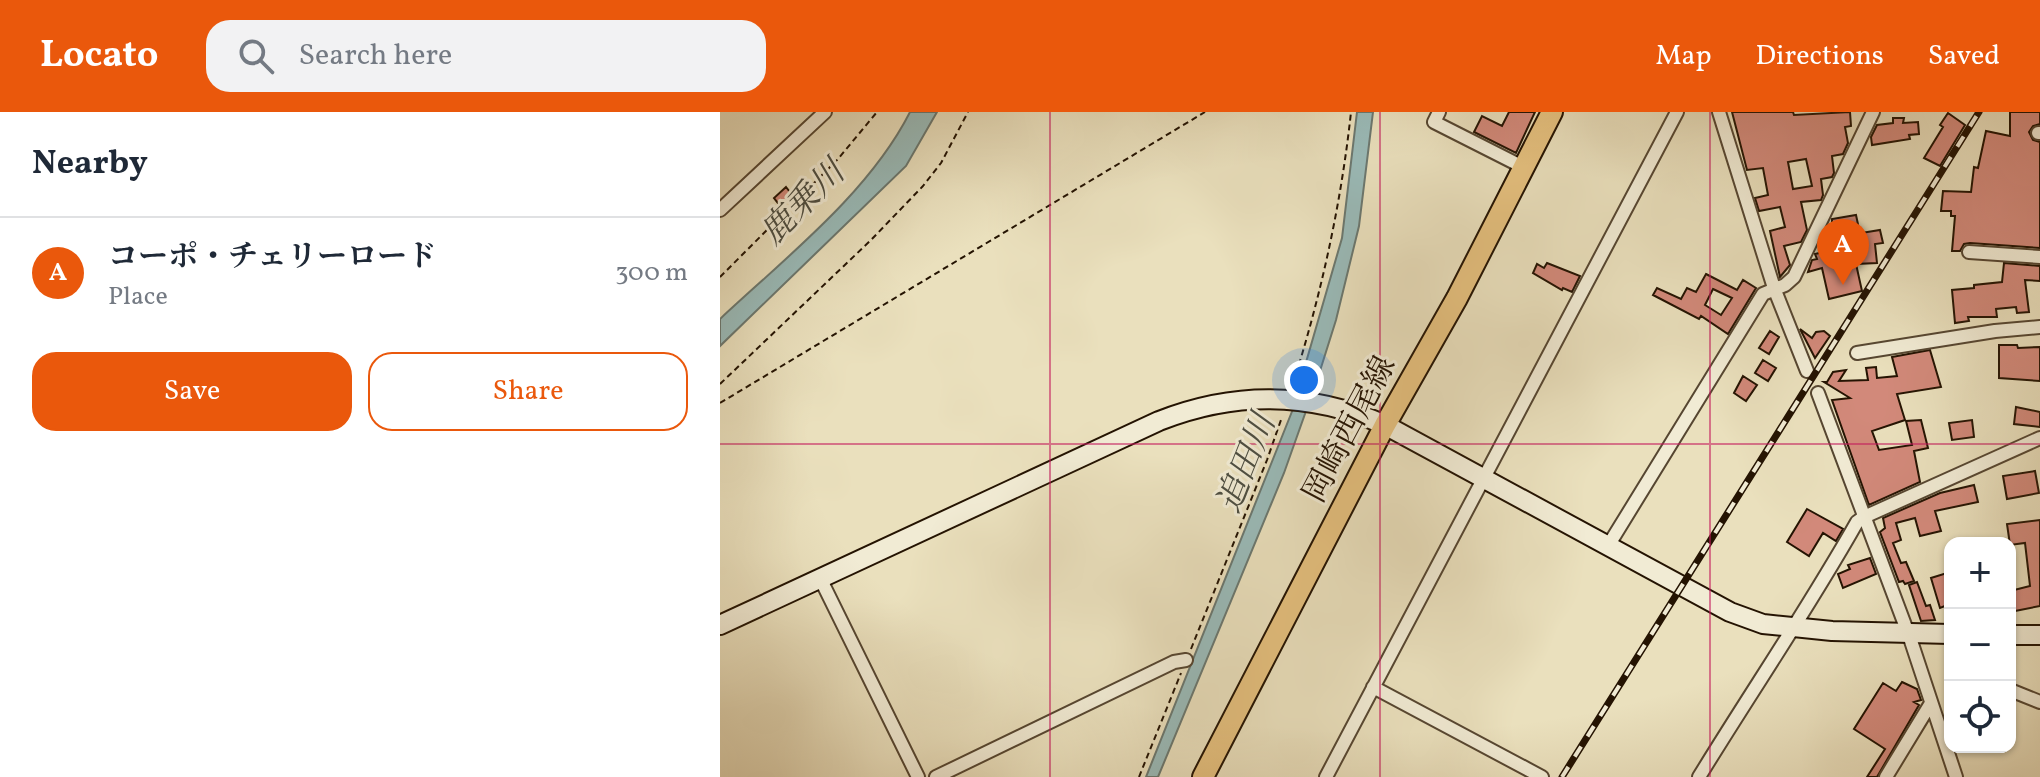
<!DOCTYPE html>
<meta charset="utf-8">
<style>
:root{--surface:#fff;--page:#f2f2f3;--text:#1f2937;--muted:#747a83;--line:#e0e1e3;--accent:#ea580c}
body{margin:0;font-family:Vollkorn,"Noto Serif JP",serif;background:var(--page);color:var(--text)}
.controls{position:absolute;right:24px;bottom:24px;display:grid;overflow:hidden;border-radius:16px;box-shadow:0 2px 6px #0004}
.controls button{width:72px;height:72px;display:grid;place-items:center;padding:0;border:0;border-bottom:2px solid var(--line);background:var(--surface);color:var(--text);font:40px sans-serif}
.you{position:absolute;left:584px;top:268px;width:28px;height:28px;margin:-20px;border:6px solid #fff;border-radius:50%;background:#1a73e8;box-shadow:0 0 0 12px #1a73e833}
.badge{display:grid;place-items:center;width:52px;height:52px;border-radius:50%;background:var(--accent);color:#fff;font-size:26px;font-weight:700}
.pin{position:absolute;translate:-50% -66px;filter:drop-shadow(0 2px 4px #0008)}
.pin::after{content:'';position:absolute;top:42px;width:28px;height:24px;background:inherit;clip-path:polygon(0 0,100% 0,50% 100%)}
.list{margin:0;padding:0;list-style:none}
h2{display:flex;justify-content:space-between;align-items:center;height:104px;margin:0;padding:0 32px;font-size:34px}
h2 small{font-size:26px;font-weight:400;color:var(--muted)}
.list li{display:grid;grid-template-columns:52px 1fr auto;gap:24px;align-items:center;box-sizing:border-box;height:112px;padding:0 32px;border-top:2px solid var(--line)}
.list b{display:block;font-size:30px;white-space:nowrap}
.list p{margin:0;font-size:26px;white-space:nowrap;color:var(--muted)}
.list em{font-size:26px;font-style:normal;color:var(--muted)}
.actions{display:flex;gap:16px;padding:24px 32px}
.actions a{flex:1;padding:18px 0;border:2px solid var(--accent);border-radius:24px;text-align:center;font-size:28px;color:var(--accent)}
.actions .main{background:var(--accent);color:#fff}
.icon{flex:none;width:44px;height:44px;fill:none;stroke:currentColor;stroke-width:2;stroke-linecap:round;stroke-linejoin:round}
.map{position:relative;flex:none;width:1320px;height:665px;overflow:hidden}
header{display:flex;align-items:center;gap:48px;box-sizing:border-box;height:112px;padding:0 40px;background:var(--accent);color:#fff}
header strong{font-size:38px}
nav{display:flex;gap:44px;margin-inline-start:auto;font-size:28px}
.search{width:560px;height:72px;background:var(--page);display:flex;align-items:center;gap:20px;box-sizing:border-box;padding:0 28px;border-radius:24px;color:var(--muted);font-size:30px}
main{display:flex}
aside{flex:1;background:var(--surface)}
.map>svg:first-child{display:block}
.water{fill:#9abbb9;stroke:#6b7870;stroke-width:2}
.building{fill:#d2897a;stroke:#241302;stroke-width:2;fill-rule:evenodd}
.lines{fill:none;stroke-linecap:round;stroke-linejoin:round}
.street-casing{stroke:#564631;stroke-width:16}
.secondary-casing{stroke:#241302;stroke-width:22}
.primary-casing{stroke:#241302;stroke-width:24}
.path{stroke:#241302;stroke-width:2;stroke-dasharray:6 4;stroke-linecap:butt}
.street{stroke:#f1ebd4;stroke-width:12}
.secondary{stroke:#f1ebd4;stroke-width:18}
.primary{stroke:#e5c07e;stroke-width:20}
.rail-casing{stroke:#241302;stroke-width:7}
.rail{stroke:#f1ebd4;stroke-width:4;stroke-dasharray:12;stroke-linecap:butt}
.grid{fill:none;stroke:#c2185b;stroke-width:2;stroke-opacity:0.55}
.labels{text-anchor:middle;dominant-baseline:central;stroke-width:6;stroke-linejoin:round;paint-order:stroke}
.street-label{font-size:32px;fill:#241302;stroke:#f1ebd4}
.water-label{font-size:34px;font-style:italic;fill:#4d4e42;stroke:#f1ebd4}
</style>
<header>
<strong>Locato</strong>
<div class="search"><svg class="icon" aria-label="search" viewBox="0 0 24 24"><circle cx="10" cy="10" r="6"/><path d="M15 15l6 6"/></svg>Search here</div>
<nav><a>Map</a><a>Directions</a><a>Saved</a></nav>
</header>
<main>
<aside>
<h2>Nearby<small></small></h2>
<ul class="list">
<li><span class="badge">A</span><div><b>コーポ・チェリーロード</b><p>Place</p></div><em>300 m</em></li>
</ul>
<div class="actions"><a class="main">Save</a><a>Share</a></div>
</aside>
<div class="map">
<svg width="1320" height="665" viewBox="0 0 1320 665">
<rect width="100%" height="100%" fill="#eae0bd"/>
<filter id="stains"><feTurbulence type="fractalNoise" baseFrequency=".0025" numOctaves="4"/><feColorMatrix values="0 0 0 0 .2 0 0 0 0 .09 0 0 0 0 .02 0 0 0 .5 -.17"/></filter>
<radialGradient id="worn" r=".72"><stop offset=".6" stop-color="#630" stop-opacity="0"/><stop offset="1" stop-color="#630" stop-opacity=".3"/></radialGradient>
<path class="water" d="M190,0H217L186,54L0,234V207C65,146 149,81 190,0Z
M637,0H653L639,114L616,208L593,281L578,278L622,126Z
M573,297L586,299L564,361L438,665H426Z"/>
<path class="building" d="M789,0H815L796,41L754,20L762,4L782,14Z
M1012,0H1073L1074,3L1130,0L1131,14L1125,15L1128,31L1123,42L1112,44L1114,61L1112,65L1101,67L1103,83L1101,88L1081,90L1087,118L1081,130L1064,134L1070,153L1060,165L1050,119L1065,115L1060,95L1039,99L1035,86L1048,83L1043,56L1027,58ZM1086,47L1092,74L1073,77L1068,50Z
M1290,0H1320V12L1313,14L1309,20L1313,28L1320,30V136L1250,131L1244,132L1240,139H1232L1235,104H1231V99H1221L1223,79L1251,80L1254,55L1258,56L1266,19L1290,24Z
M1228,1L1245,13L1220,54L1204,46L1223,15L1220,13Z
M1173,6H1184L1183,11L1198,10L1199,22L1189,23L1190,27L1152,33L1151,25L1157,13L1173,11Z
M66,75L73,84L61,95L54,86Z
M1136,103L1139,117L1112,123V107Z
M1160,118L1163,131L1155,132L1157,151L1136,152L1142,179L1109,187L1102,156L1088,160L1092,148L1097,147L1095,142L1121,136L1122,140L1144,138L1141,121Z
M827,151L860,164L852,180L843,176L842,178L813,161L817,152L824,156Z
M1284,151L1320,154V169L1305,168L1309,200L1297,201L1296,195L1276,197L1277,205H1248L1249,209L1235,211L1232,178L1254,176V173L1282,170Z
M986,162L1017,178L1023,168L1036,176L1008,222L981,204L979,207L933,183L937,176L961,187L967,176L976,180ZM993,177L1012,186L1001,203L985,193Z
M1080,217L1092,226L1096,220L1104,219L1110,224L1095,246Z
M1050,219L1059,225L1049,242L1039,236Z
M1279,233H1297L1298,236L1320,235V269L1279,266Z
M1210,238L1221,275L1177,282L1185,308L1152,319L1159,338L1192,333L1186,309L1201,308L1208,336L1194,339L1200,370L1149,393L1112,288L1130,286L1104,270H1107L1113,260L1126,258L1119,269L1148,268L1146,256L1156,255L1157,266L1177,264L1172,245Z
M1043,248L1056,256L1048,269L1035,261Z
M1023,264L1037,273L1026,289L1014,281Z
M1296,295L1320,300V315L1294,312Z
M1252,308L1254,325L1232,328L1229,311Z
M1315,359L1319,381L1287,387L1283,364Z
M1254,373L1258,390L1215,399L1221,419L1200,424L1195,406L1176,411L1181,428L1173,431L1181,451L1186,450L1194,469L1185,472L1183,469L1179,470L1160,420L1165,416L1163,406L1220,381Z
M1087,397L1123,417L1116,429L1103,421L1089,444L1067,430Z
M1320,408V494L1290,500V479L1310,474L1305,431L1290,433L1287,412Z
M1150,446L1156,462L1123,476L1118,462L1130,457L1128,453Z
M1230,460V492L1220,496L1211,466Z
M1197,470L1206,494L1210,493L1215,508L1201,509L1189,473Z
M1182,570L1197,577L1201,588L1194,590L1199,593L1157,665H1147L1165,637L1134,617L1163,571L1176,579Z"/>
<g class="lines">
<defs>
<path id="street" d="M719,0L714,10L803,55
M999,0L1054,176L1087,259
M1318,21H1320
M0,98L105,0
M1249,140L1320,145
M1137,241L1275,219L1320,215
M1098,281L1191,529L1236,665
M888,434L1043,182L1065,173L1074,165L1153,0
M100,466L198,665
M653,575L822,665
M1290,578L1320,590
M216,665L454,550L466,548
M606,665L957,0
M979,665C1031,580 1088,497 1137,410L1144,405L1320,326
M1166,665L1211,591"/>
<path id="secondary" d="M0,513L439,309C515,279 591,280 665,313L962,474L1010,500L1043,512L1112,519L1230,522
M1290,523H1320"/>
<path id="primary" d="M483,665L665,313L737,186L832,0"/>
</defs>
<use href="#street" class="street-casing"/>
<use href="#secondary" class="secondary-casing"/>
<use href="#primary" class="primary-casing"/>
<path class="path" d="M0,165L118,47L157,0
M0,272L151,128L203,74L221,51L248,0
M573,272C601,183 621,93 631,0
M0,291L485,0
M471,537L547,348L562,305
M419,665L461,561"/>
<use href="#street" class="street"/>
<use href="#secondary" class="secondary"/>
<use href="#primary" class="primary"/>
<defs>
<path id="rail" d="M842,665L1259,0"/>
</defs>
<use href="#rail" class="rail-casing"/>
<use href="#rail" class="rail"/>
</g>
<path class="grid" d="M330,0V665M660,0V665M990,0V665M0,332H1320"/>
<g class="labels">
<g class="street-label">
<text transform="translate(631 318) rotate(-62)">岡崎西尾線</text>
</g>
<g class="water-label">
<text transform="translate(84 92) rotate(-45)">鹿乗川</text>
<text transform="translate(528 352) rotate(-68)">追田川</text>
</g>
</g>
<rect width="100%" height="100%" filter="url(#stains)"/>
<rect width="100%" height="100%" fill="url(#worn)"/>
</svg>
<div class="controls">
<button>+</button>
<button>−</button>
<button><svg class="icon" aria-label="locate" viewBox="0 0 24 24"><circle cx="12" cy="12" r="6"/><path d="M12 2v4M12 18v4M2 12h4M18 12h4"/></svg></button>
</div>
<div class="you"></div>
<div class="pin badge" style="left:1123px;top:173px">A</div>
</div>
</main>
